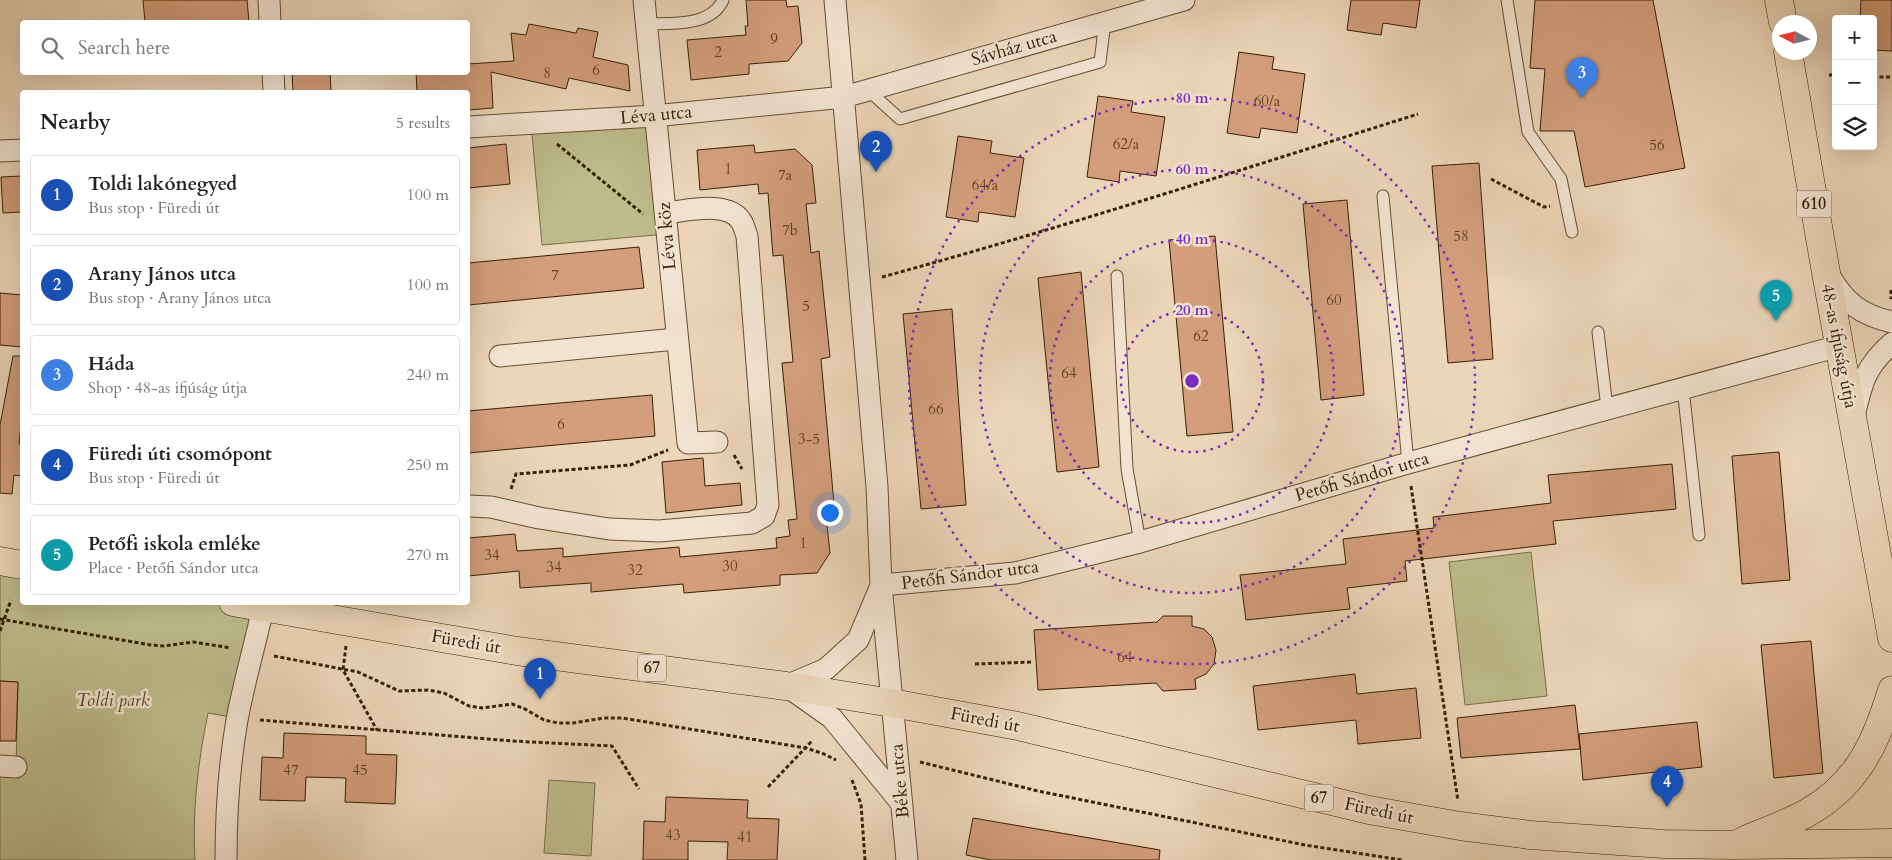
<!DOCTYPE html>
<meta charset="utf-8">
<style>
:root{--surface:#fff;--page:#f6f6f6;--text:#202124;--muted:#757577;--line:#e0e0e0;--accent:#8f2418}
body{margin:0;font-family:Cardo,serif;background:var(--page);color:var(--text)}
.controls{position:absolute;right:15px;top:15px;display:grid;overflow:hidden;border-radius:5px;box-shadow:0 5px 20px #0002}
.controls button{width:45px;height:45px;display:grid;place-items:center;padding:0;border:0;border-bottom:1px solid var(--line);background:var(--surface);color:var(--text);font:25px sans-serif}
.compass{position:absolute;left:1772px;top:15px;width:45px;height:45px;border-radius:50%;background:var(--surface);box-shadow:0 5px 20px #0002;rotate:277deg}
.you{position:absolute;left:829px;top:512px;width:18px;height:18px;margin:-12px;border:4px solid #fff;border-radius:50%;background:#1a73e8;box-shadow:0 0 0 8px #1a73e833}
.badge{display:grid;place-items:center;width:32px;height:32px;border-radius:50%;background:var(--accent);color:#fff;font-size:16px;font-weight:700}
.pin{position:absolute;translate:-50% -41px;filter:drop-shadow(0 1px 2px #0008)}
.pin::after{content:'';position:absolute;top:26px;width:18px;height:15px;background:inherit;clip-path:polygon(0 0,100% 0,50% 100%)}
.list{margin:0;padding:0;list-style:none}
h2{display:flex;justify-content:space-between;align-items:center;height:65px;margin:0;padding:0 20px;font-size:21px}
h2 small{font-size:16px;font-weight:400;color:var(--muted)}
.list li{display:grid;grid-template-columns:32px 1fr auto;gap:15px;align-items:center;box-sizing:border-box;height:80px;margin:0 10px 10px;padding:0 10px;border:1px solid var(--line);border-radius:5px}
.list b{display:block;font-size:19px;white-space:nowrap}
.list p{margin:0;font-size:16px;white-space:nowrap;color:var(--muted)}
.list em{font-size:16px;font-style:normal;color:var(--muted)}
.icon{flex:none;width:28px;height:28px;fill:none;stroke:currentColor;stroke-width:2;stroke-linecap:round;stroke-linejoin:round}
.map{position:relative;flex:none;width:1892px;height:860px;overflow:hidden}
.search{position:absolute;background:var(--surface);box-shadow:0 5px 20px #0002;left:20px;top:20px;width:450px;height:55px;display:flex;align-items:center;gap:12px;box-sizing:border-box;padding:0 18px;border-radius:5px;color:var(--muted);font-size:19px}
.panel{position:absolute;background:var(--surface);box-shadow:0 5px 20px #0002;left:20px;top:90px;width:450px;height:515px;border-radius:5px}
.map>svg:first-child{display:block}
.green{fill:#bdbc8c;stroke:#7a6e48}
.building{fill:#d49e7c;stroke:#372105}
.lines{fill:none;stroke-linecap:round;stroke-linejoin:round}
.lane-casing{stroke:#644e32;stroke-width:13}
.street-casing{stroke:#644e32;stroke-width:23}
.primary-casing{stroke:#372105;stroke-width:29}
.path{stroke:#372105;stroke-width:3;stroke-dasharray:4 2.5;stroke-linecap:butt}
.lane{stroke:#f3e4d2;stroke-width:11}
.street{stroke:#f3e4d2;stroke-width:21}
.primary{stroke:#ecd6b9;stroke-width:28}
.ring{fill:none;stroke:#7b2cbf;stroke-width:2.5;stroke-dasharray:2.5 5}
.labels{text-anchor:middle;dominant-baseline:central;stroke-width:5;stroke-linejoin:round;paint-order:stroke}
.number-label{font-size:15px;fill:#5e4023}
.shield{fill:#f3e4d2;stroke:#6f5c42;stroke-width:1}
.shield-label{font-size:16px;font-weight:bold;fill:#372105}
.street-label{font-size:18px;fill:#372105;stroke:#f3e4d2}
.park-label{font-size:18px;font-style:italic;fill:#584827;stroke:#f3e4d2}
.centre{fill:#7b2cbf;stroke:#f3e4d2;stroke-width:2.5}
.ring-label{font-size:15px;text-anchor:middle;font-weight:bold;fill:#7b2cbf;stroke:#f3e4d2;stroke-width:5;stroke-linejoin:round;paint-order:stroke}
</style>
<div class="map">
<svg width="1892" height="860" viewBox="0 0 1892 860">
<rect width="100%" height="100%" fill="#ecd6b9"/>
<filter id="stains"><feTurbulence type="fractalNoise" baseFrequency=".004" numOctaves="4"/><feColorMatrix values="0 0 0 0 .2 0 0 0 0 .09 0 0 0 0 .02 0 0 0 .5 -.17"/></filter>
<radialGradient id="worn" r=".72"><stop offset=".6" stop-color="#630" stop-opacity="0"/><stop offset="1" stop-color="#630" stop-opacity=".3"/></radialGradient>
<path class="green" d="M654,116L667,234L542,245L531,123Z
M1531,552L1547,696L1465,705L1449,562Z
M0,561L22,565V602H232L263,608L237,718L208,713C198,762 192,811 195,860H0V766L16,767L18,682L0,681Z
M549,780L595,783L591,856L544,853Z"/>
<path class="building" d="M143,0H247L249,22H145Z
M746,0H786L787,7L798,6L802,43L788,61L749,64V74L691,80L687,40L746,35L745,26H748Z
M1351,0H1420L1416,28L1383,23L1381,35L1347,30Z
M1535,0H1653L1685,168L1585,187L1574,131H1540L1545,69L1530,68Z
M1861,0H1892V51L1873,50V19H1860Z
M529,24L576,33L578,28L598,32L593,57L628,65L630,91L569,78L566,89L491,72L493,108L468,110V92H417L416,72H468V64L514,61L511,33L526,35Z
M1239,52L1274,57L1272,69L1305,74L1297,133L1261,128L1259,138L1227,133Z
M292,72H330L331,92H293Z
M1098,96L1133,101L1131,112L1165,117L1156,176L1120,171L1119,182L1087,177Z
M958,136L992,141L990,153L1024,158L1015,217L979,212L978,222L946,217Z
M506,144L510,184L468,188V148Z
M754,145L755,153L795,149L812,165L816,203L806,204L811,253L819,251L830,357L821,359L835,515L826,516L830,553L817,573L780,575V585L684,593L683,584L591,592V583L520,588L519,571L468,576V538L515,534L517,551L563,548V557L679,547L680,557L777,548L776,538L790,536L788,520L797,519L782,363L793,362L783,255L773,256L768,193L759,194L758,184L700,190L697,150Z
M1479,163L1493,359L1448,363L1432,166Z
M22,176V212L3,213L1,177Z
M1347,200L1364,395L1321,400L1303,204Z
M1215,236L1233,432L1187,436L1169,240Z
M639,247L644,288L468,305V263Z
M1081,272L1099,467L1057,472L1038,278Z
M0,293L22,295V347L0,345Z
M952,309L966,505L921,509L903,314Z
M13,356H22V414L19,444H22V476L14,475L12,494L0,493V425Z
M652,395L655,436L468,453V411Z
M1779,452L1790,580L1742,584L1732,456Z
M703,458L705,486L740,483L742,505L666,513L662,462Z
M1672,464L1676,509L1553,521L1556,544L1405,561L1407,581L1347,588L1350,609L1246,620L1240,575L1346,564L1343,539L1434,528L1433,517L1551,503L1548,475Z
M1163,616H1192V626L1204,629L1212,637L1216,650L1214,664L1206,674L1195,679L1196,689L1163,691L1156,683L1038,690L1034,630L1157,622Z
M1811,641L1823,773L1774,778L1761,645Z
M1355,674L1357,694L1416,688L1421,738L1358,744L1356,720L1258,730L1253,686Z
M0,681L18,682L16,741H0Z
M1575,705L1580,749L1461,758L1457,718Z
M1697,722L1702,767L1583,780L1579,734Z
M284,733L366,736V754L397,755L395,804L345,802L346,778L306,777L305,801L260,800L262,757L283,758Z
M666,797L748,800L747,818L779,819L777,860H727L728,842L688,841V860H643L644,821L665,822Z
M973,818L1160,850L1159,860H991L966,855Z"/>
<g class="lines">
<defs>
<path id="lane" d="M1507,0L1528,132L1561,179L1572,232
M646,24C671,23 711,27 723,0
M868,90L900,119L1100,62L1105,22
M1383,196L1408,463
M1117,276L1127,469L1140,542
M1598,332L1607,408
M1683,388L1699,535"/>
<path id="street" d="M269,0L270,22
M644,0L688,443L717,442
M835,0L877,487L881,585L907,860
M273,72L274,92
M468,127L654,116L844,97L1184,0
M0,151L22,150
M1829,275C1845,303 1861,315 1892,322
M500,356L676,339
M1854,416C1862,382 1865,367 1892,343
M468,506L491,507L539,518L609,529L659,531L752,523L764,516L768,505L747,236C745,231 744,225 741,221C728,200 686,211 665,213
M881,585L1015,573L1140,542L1408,463L1839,346
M786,686L826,669L858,640L880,588
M788,687L832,718L902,804
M0,766L16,767
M226,860C226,813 229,766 237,720C244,682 255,645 263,608"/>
<path id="primary" d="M1779,0L1783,22
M1788,52L1825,267L1892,638
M0,561L22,565
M233,602L517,651L786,686L892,703L1018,726L1369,810L1460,826L1530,835L1664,844L1733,845L1892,843
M1743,841C1764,832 1787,824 1807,813C1858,784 1876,743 1892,690"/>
</defs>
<use href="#lane" class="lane-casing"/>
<use href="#street" class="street-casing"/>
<use href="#primary" class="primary-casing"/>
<path class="path" d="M1829,75H1836
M1873,77H1892
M557,144L643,214
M1491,179L1544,207L1550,206
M882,277C1062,228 1240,170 1418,114
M1891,290V299
M734,455L742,469
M1411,486L1458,801
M511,489L516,474L630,465L668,450
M0,619L151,645L164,646L193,642L231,648
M0,631L11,600
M346,646L343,670L377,730
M274,656L358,672L399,691L428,690L444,693L469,706L482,708L512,704L525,709L544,720L558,723H573L604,718H622L806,748L824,754L836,760
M975,664L1032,662
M260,720L512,741L612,746L639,789
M920,762L1038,791L1305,845L1402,860
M852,780L861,804L865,860
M768,787L812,741"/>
<use href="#lane" class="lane"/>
<use href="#street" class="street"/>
<use href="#primary" class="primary"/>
</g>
<g class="ring">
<circle cx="1192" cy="381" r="71"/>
<circle cx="1192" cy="381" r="142"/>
<circle cx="1192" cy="381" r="212"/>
<circle cx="1192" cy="381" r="283"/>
</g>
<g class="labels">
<g class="number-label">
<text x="774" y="39">9</text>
<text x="718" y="52">2</text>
<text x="596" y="70">6</text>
<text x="547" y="73">8</text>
<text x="1267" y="101">60/a</text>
<text x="1126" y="144">62/a</text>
<text x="1657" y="145">56</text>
<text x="728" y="169">1</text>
<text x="785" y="175">7a</text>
<text x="985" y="185">64/a</text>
<text x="790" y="230">7b</text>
<text x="1461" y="236">58</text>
<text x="555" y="275">7</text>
<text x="1334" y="300">60</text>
<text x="806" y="306">5</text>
<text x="1201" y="336">62</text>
<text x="1069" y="373">64</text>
<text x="936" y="409">66</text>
<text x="561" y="424">6</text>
<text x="809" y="439">3-5</text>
<text x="803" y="543">1</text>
<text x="492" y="555">34</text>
<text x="730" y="566">30</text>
<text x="554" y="567">34</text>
<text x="635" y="570">32</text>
<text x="1125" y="657">64</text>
<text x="291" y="770">47</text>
<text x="360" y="770">45</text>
<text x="673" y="835">43</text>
<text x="745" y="837">41</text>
</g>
<g class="shield">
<rect x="1796.5" y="190.5" width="35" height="27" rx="4"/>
<rect x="638" y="654.5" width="28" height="27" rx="4"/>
<rect x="1305" y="784.5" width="28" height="27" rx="4"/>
</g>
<g class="shield-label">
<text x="1814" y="204">610</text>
<text x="652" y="668">67</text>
<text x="1319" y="798">67</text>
</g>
<g class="street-label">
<text transform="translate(1014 48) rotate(-16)">Sávház utca</text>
<text transform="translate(656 115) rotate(-5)">Léva utca</text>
<text transform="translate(667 236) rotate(-95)">Léva köz</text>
<text transform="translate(1839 346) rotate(79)">48-as ifjúság útja</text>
<text transform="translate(1362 477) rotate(-16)">Petőfi Sándor utca</text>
<text transform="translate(970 575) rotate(-7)">Petőfi Sándor utca</text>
<text transform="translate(466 642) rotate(10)">Füredi út</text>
<text transform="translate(985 720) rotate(11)">Füredi út</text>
<text transform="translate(900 781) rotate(-95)">Béke utca</text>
<text transform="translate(1379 811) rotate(12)">Füredi út</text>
</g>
<g class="park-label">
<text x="113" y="700">Toldi park</text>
</g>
</g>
<circle cx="1192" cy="381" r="8" class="centre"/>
<g class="ring-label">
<text x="1192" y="103">80 m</text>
<text x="1192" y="174">60 m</text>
<text x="1192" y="244">40 m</text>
<text x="1192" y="315">20 m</text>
</g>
<rect width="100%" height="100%" filter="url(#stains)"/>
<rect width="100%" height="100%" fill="url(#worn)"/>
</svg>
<div class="controls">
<button>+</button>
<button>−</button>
<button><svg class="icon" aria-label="layers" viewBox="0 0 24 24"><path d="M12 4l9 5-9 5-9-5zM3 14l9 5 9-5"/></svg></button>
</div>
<svg class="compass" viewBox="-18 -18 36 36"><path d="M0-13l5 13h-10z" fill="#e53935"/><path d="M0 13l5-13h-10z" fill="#757577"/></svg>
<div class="you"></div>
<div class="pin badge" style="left:540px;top:699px;background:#1a4fb4">1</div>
<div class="pin badge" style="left:876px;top:172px;background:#1a4fb4">2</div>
<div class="pin badge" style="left:1582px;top:98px;background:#3f7fe0">3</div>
<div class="pin badge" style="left:1667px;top:807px;background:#1a4fb4">4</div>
<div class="pin badge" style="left:1776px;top:321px;background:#0f9aa8">5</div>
<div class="search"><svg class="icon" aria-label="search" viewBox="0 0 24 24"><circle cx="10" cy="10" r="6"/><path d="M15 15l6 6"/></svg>Search here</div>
<section class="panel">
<h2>Nearby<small>5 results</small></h2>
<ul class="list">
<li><span class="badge" style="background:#1a4fb4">1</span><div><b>Toldi lakónegyed</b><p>Bus stop · Füredi út</p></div><em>100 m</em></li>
<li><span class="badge" style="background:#1a4fb4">2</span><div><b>Arany János utca</b><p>Bus stop · Arany János utca</p></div><em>100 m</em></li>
<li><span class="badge" style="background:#3f7fe0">3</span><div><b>Háda</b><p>Shop · 48-as ifjúság útja</p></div><em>240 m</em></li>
<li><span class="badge" style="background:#1a4fb4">4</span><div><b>Füredi úti csomópont</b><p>Bus stop · Füredi út</p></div><em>250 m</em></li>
<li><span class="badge" style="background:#0f9aa8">5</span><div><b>Petőfi iskola emléke</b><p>Place · Petőfi Sándor utca</p></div><em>270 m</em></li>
</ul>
</section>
</div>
